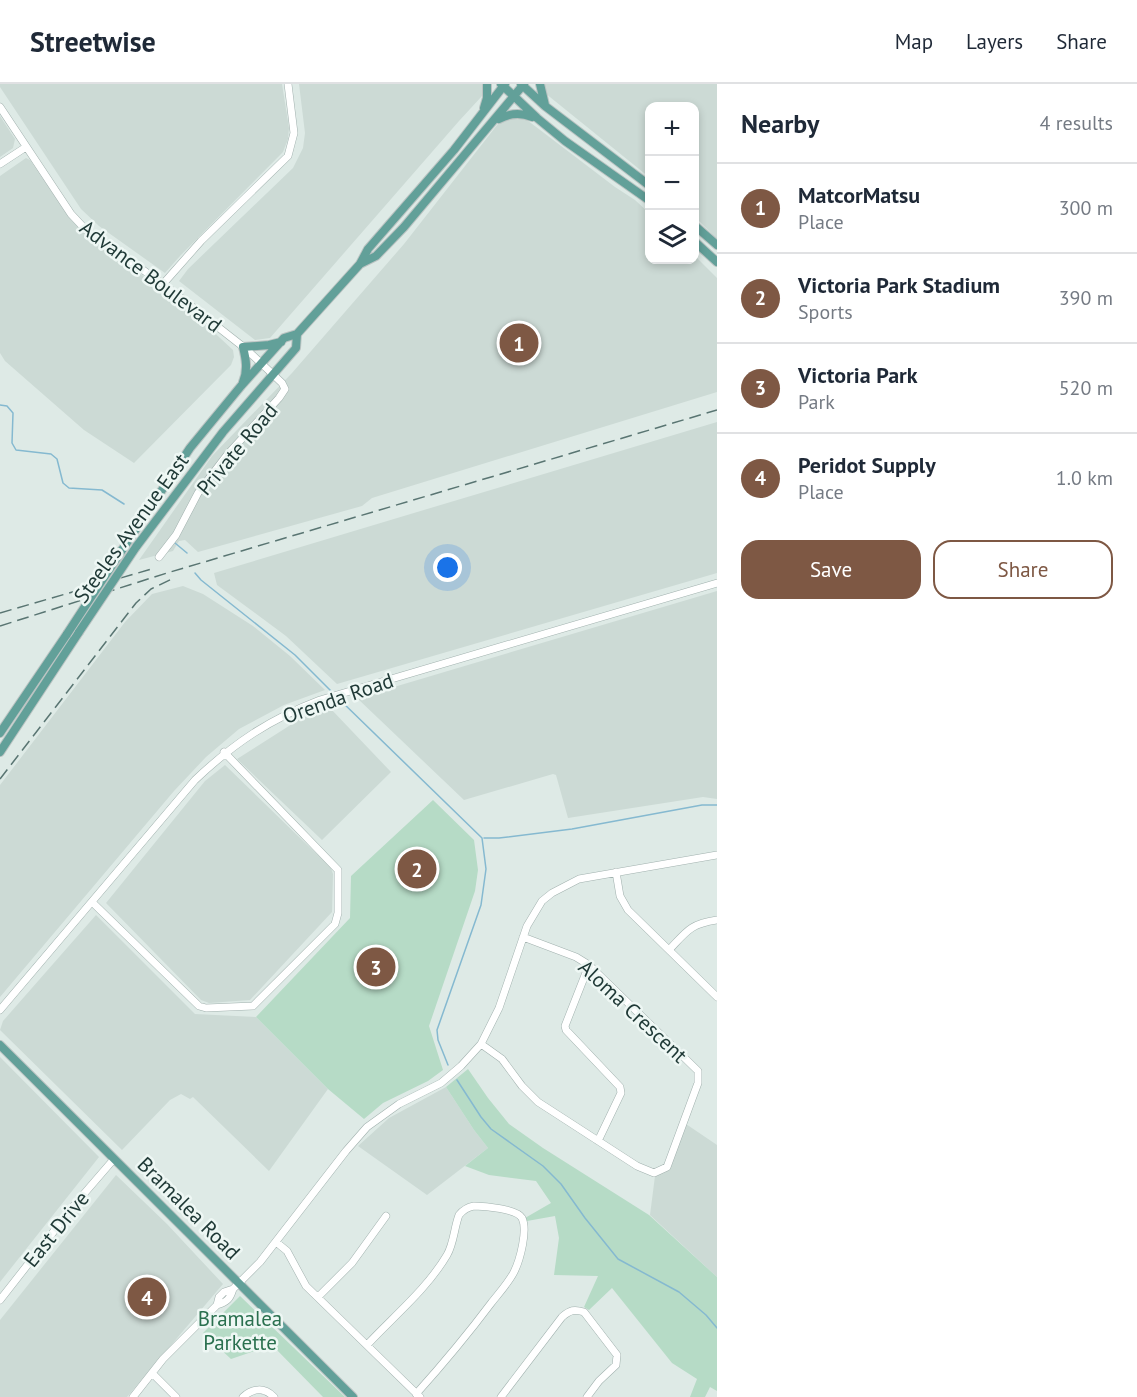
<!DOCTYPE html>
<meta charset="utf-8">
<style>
:root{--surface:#fff;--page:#f2f2f3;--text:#1f2937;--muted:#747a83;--line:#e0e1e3;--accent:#7e5844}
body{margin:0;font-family:"PT Sans",sans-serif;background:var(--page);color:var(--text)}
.controls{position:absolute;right:18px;top:18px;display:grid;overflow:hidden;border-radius:12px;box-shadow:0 3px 9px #0003}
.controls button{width:54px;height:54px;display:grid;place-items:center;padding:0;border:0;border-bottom:2px solid var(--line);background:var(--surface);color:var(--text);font:30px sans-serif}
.you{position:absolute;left:448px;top:484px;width:21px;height:21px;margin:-15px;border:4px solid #fff;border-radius:50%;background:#1a73e8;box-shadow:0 0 0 9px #1a73e833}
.badge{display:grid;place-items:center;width:39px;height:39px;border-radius:50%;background:var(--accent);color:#fff;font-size:20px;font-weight:700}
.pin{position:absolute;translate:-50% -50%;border:3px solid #fff;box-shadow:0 2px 6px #0006}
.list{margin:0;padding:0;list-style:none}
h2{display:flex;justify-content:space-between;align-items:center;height:78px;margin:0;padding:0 24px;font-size:26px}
h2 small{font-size:20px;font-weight:400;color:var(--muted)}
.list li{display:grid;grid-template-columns:39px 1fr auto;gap:18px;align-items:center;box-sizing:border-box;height:90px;padding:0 24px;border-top:2px solid var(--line)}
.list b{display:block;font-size:22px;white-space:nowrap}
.list p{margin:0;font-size:20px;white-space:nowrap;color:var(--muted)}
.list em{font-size:20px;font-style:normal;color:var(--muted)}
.actions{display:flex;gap:12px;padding:18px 24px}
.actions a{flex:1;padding:14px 0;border:2px solid var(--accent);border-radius:18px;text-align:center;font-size:21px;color:var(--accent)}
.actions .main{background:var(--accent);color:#fff}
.icon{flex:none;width:33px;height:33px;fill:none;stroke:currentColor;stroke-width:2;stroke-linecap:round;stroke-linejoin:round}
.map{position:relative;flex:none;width:717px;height:1313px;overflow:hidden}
header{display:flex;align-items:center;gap:36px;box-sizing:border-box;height:84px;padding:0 30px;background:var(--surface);border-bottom:2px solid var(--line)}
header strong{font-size:28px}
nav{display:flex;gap:33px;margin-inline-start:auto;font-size:21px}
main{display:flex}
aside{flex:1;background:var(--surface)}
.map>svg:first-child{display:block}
.built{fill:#ccdad5}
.green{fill:#b6dbc6}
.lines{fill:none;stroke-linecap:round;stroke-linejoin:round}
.stream{stroke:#85b9d0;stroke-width:1.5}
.minor-casing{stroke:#a1b1ae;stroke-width:8}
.major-casing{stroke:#bcc4c3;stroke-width:10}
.minor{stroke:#fff;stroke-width:7}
.major{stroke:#62a099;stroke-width:8}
.rail{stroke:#597572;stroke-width:1.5;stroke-dasharray:12 6;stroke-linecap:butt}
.major-bridge-casing{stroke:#bcc4c3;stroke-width:10;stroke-linecap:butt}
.major-bridge{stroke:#62a099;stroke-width:8}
.labels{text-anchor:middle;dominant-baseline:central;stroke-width:5;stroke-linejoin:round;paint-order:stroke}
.street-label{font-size:21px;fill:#1f3936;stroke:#eef7f4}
.park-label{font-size:21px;fill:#2a704f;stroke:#eef7f4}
</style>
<header>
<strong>Streetwise</strong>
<nav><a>Map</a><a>Layers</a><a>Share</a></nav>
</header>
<main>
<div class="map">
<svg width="717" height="1313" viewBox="0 0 717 1313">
<rect width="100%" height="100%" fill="#deeae6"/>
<path class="built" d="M0,0H282L289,44L288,55L283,68L180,172L165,189L99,142L81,125L0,3Z
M299,0H483L482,12L459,37L270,254L255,256L179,197L188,185L293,84L303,64L305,49Z
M540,0H717V155L695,133L694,22H650L649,93L540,5Z
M0,32L15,55L13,64L0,73Z
M523,33L615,103L635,116L649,129L650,176H694L695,172L717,194V308L372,414L362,422L198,468L185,456L179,457L173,467L139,476L212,372L292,289L404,160L501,36Z
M26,74L30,76L71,136L84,148L192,228L233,266L234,273L231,281L134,379L84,346L5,277L0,269V92Z
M717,338V489L337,600L286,552L217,501L214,489Z
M183,502L203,510L253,542L290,572L325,606L284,621L239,645L206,673L174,707L0,913V701L125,538L152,510Z
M717,507V715L703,713L568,734L556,691L553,690L464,716L357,614Z
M330,624L391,688L322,756L237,675L303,633Z
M225,681L331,784L333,790L332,828L250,916L209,919L201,916L106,819L205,697Z
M96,831L195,930L256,933L328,1005L269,1087L193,1013L190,1015L181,1010L170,1016L122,1066L0,946L3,937Z
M0,973L99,1073L0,1198Z
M446,1003L474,1046L488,1064L427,1111L358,1062L389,1034Z
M686,1040L717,1061V1193L650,1131L655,1092L666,1086Z
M116,1091L167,1140L223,1200L127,1313H0V1236Z"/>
<path class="green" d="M433,716L474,756L478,786L475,807L429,942L443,986L428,997L383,1019L364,1035L328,1005L256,933L350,834L351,792Z
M468,985L488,1014L509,1040L543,1064L649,1131L717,1193V1307L710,1303L705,1313H690L697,1295L672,1279L612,1204L589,1226L584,1223L598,1192L554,1191L559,1154L555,1132L527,1137L525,1134L551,1119L536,1097L489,1091L465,1082L488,1064L474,1046L446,1003Z
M240,1212L345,1313H323L272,1261L231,1275L203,1249Z"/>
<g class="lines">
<path class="stream" d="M0,321L7,322L13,329L12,359L16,366L51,370L57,375L63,399L69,404L102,406L124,420
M175,459L187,469
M195,489L201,496L295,571L333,609
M339,615L482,754L486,785L481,821L437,946L438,956L448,981
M484,754H499L572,745L702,721H717
M457,996L481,1033L491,1045L543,1082L561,1100L585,1134L618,1175L679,1208L706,1231L717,1244"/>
<defs>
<path id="minor" d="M0,23L71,130L86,146L163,200L246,265L282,299L285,305L279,314L227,371L198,409L176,451L159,473
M0,80L26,63
M163,200L201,157L288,72L294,49L288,0
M616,788L620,812L628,826L717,913
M93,819L199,922L206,924L253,922L335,840L338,829V786L224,668
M669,866C687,847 690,840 717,836
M589,881L565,942L566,946L620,1003L621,1009L598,1057
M0,926L195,696C234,659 270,635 320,616L717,499
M481,960L502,975L522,1002L538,1018L637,1082L654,1089L667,1083L698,999V987L589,881L576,873L523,853
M276,1158L287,1167L306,1202L420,1313
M318,1213L352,1179L386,1132
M0,1216L76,1119L114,1075
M217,1221L219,1213L224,1208L233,1205L260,1178L346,1067L367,1043L399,1020L441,999L461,982L481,960L499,924L527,842L542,817L552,809L579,795L717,771
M367,1261C394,1232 427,1205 447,1171C454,1159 454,1144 459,1131C463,1126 468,1123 474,1122C485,1122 517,1125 522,1134C528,1146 520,1176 514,1188C509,1198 500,1208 492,1218C468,1250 443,1280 416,1310
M152,1289L176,1313
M133,1313L163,1275L217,1221C227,1218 230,1215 233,1205
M243,1313C253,1304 264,1303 274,1313
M501,1313L562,1233C570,1226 574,1225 584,1228L617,1271L616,1281L599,1297L587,1313"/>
<path id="major" d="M501,0L537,34L565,57L650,117
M521,0L545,22L650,102
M540,0L545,21
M484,24L487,14V0
M499,35C510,29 520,28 532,33
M694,141L717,161
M694,157L717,178
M360,180L376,172L404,143L524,0
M243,298C248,286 246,275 243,263L269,261L281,258
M136,463L223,348L296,264L297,250
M122,466L190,364L241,302L284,254L297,250L360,180L368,165L454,66L505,0
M0,649L67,550
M0,668L79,548
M0,961L353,1313"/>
</defs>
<use href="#minor" class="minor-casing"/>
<use href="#major" class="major-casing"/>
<use href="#minor" class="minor"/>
<use href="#major" class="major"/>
<path class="rail" d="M0,529L155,484
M0,542L167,489L717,326
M0,695L136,519L151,505L172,495"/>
<defs>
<path id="major-bridge" d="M79,548L136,463
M67,550L122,466"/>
</defs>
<use href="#major-bridge" class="major-bridge-casing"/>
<use href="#major-bridge" class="major-bridge"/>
</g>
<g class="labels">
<g class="street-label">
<text transform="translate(151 192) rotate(37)">Advance Boulevard</text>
<text transform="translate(237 365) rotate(-50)">Private Road</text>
<text transform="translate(131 444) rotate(-54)">Steeles Avenue East</text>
<text transform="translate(338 614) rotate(-19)">Orenda Road</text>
<text transform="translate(633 927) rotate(43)">Aloma Crescent</text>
<text transform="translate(189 1124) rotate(45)">Bramalea Road</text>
<text transform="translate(56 1145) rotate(-51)">East Drive</text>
</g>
<g class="park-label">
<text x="240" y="1234">Bramalea<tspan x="240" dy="24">Parkette</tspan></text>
</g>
</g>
</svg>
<div class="controls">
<button>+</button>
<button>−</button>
<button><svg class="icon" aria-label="layers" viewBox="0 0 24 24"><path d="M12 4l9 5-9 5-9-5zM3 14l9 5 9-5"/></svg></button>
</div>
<div class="you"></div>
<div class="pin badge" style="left:519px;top:259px">1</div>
<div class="pin badge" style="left:417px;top:785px">2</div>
<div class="pin badge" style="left:376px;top:883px">3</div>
<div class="pin badge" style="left:147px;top:1213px">4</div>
</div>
<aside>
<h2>Nearby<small>4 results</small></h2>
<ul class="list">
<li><span class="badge">1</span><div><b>MatcorMatsu</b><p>Place</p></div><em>300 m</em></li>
<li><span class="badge">2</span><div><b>Victoria Park Stadium</b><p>Sports</p></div><em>390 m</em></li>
<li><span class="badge">3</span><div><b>Victoria Park</b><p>Park</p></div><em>520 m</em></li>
<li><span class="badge">4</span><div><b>Peridot Supply</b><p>Place</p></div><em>1.0 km</em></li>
</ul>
<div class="actions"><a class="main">Save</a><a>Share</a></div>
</aside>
</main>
